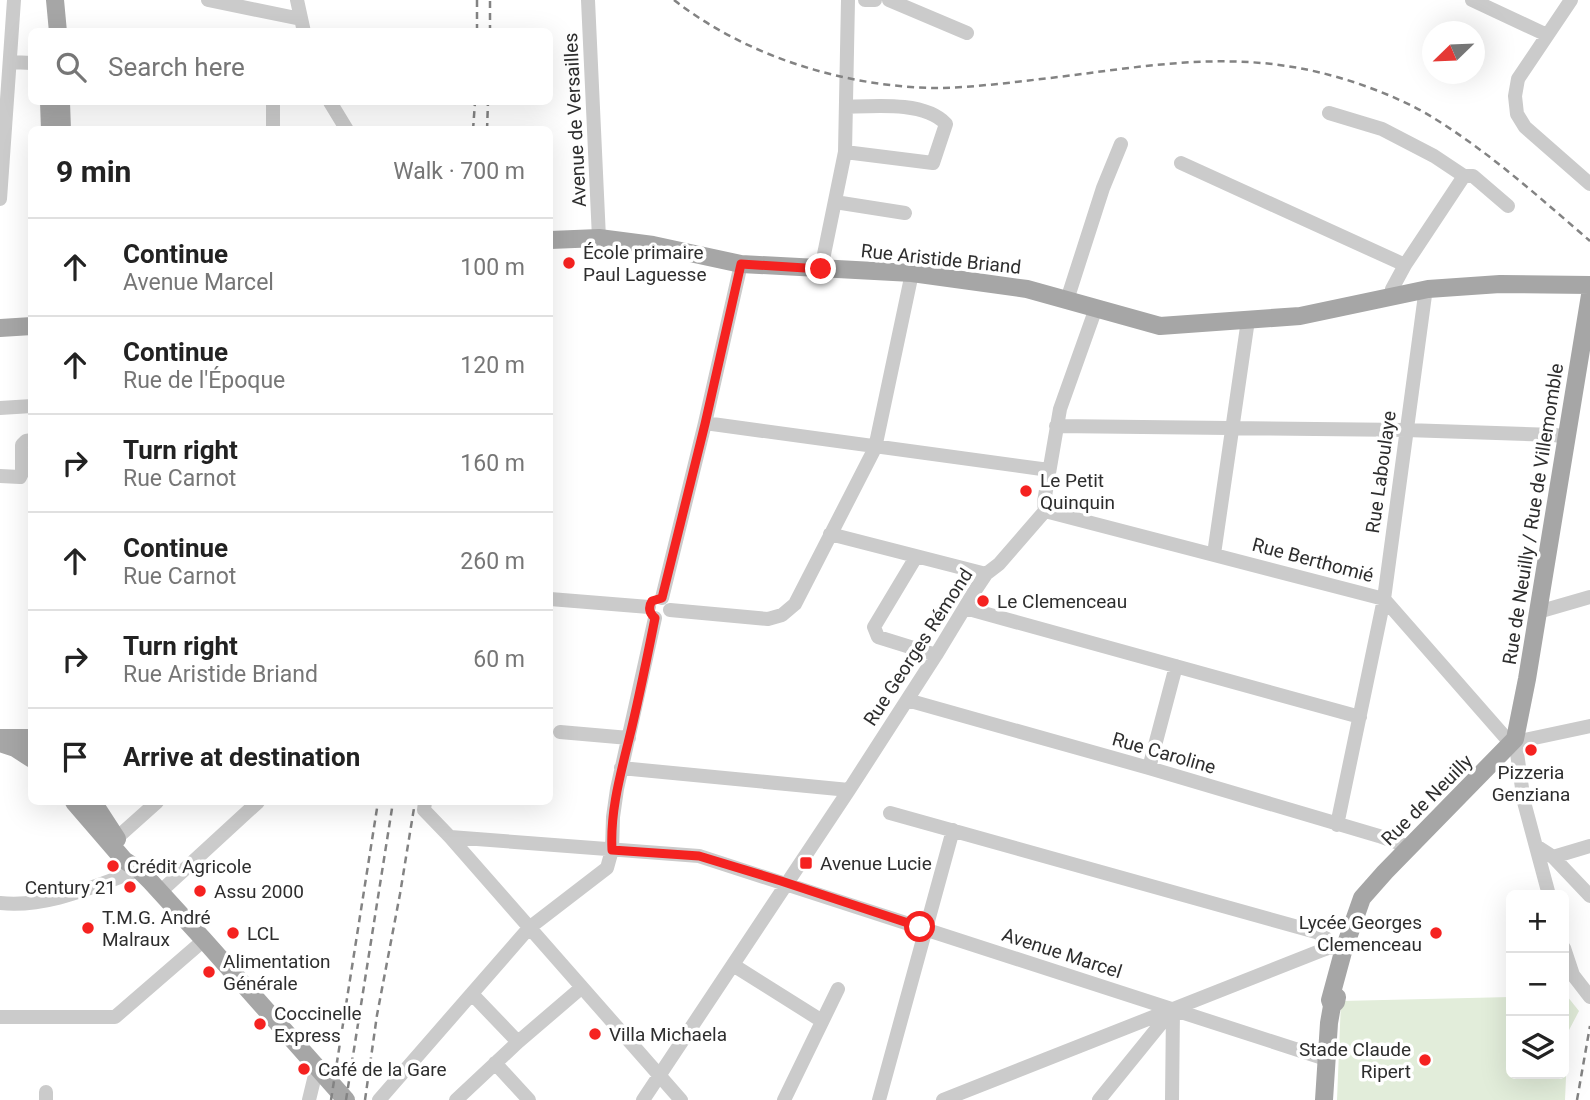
<!DOCTYPE html>
<meta charset="utf-8">
<style>
:root{--surface:#fff;--page:#f6f6f6;--text:#222;--muted:#767676;--line:#e0e0e0}
body{margin:0;font-family:Roboto,sans-serif;background:var(--page);color:var(--text)}
.controls{position:absolute;right:21px;bottom:21px;display:grid;overflow:hidden;border-radius:10px;box-shadow:0 7px 28px #0002}
.controls button{width:63px;height:63px;display:grid;place-items:center;padding:0;border:0;border-bottom:2px solid var(--line);background:var(--surface);color:var(--text);font:35px sans-serif}
.compass{position:absolute;left:1422px;top:21px;width:63px;height:63px;border-radius:50%;background:var(--surface);box-shadow:0 7px 28px #0002;rotate:247deg}
.stop{position:absolute;width:21px;height:21px;margin:-16px;border:5px solid #f52220;border-radius:50%;background:#fff}
.stop.end{background:#f52220;border-color:#fff;box-shadow:0 2px 7px #0008}
.list{margin:0;padding:0;list-style:none}
h2{display:flex;justify-content:space-between;align-items:center;height:91px;margin:0;padding:0 28px;font-size:30px}
h2 small{font-size:23px;font-weight:400;color:var(--muted)}
.list li{display:grid;grid-template-columns:46px 1fr auto;gap:21px;align-items:center;box-sizing:border-box;height:98px;padding:0 28px;border-top:2px solid var(--line)}
.list b{display:block;font-size:26px;white-space:nowrap}
.list p{margin:0;font-size:23px;white-space:nowrap;color:var(--muted)}
.list em{font-size:23px;font-style:normal;color:var(--muted)}
.icon{flex:none;width:38px;height:38px;fill:none;stroke:currentColor;stroke-width:2;stroke-linecap:round;stroke-linejoin:round}
.map{position:relative;flex:none;width:1590px;height:1100px;overflow:hidden}
.search{position:absolute;background:var(--surface);box-shadow:0 7px 28px #0002;left:28px;top:28px;width:525px;height:77px;display:flex;align-items:center;gap:18px;box-sizing:border-box;padding:0 24px;border-radius:10px;color:var(--muted);font-size:26px}
.panel{position:absolute;background:var(--surface);box-shadow:0 7px 28px #0002;left:28px;top:126px;width:525px;height:679px;border-radius:10px}
.map>svg:first-child{display:block}
.green{fill:#e2edda}
.lines{fill:none;stroke-linecap:round;stroke-linejoin:round}
.minor{stroke:#cbcbcb;stroke-width:14}
.major{stroke:#a6a6a6;stroke-width:18}
.rail{stroke:#838383;stroke-width:2.5;stroke-dasharray:7 5;stroke-linecap:butt}
.route{stroke:#f52220;stroke-width:9}
.poi-dot{fill:#f52220;stroke:#fff;stroke-width:2.5}
.labels{text-anchor:middle;dominant-baseline:central;stroke-width:7;stroke-linejoin:round;paint-order:stroke}
.street-label{font-size:19px;fill:#2e2e2e;stroke:#fff}
.poi-label{font-size:19px;fill:#2e2e2e;stroke:#fff;text-anchor:start}
</style>
<div class="map">
<svg width="1590" height="1100" viewBox="0 0 1590 1100">
<rect width="100%" height="100%" fill="#fff"/>
<path class="green" d="M1564,996H1567L1579,1011L1568,1032L1565,1100H1337L1341,1001L1511,997V1074H1564Z"/>
<g class="lines">
<path class="minor" d="M208,0L301,19
M297,0L304,32
M588,0L599,238
M865,0H875
M889,0L967,33
M1472,0L1547,35
M1571,0L1518,79L1515,96L1517,114L1525,127L1590,184
M10,62L32,63
M273,102V130
M330,102L347,130
M1329,113L1382,129L1434,156L1464,176
M845,152L933,163L946,124C925,101 874,106 846,107
M1181,163L1405,265
M0,199L14,0
M835,202L905,213
M821,269L845,152L848,0
M1391,296L1392,289L1405,265L1464,176H1473L1508,206
M1067,300L1103,188L1121,144
M0,408L32,406
M705,423L1049,470
M1056,426L1406,430L1555,435L1566,437
M0,476L20,477L22,473V445L26,441L32,440
M1045,511L1384,599L1505,737L1525,740L1590,726
M830,534L986,574
M1214,554L1248,320
M916,557L874,627L878,637L936,655
M662,598L705,423L741,264
M550,599L649,607
M965,608L1360,717
M670,610L768,619L782,615L795,604L875,448L912,273
M1538,612L1590,597
M907,700L1149,768L1379,836L1409,847
M560,732L629,738
M1515,739L1524,802L1549,895
M621,768L849,790
M1149,768L1176,666
M425,802L424,810L450,837L681,1100
M890,813L1316,932L1325,937L1331,947
M1337,825L1384,599L1425,295L1428,289
M450,837L699,856L1326,1059
M110,844L157,802
M1536,846L1553,857L1590,896
M1553,857L1590,846
M160,892L258,802
M0,903C48,908 94,886 139,870
M1564,948L1573,975L1590,997
M733,965L822,1021
M0,1017H115L204,940
M518,1042L581,988
M495,1063L529,1100
M46,1100V1092
M309,1100L317,1067
M379,1100L529,928L607,868L612,850L613,817L617,789L655,618
M456,1100L518,1042L472,994
M643,1100L849,790L936,655L976,589L986,574L999,564L1045,511L1044,502L1060,409L1096,308
M784,1100L838,989
M879,1100L953,830
M943,1100L1320,951L1331,947L1339,950
M1099,1100L1172,1010
M1172,1100L1173,1009"/>
<path class="major" d="M55,0L58,32
M49,102L50,130
M61,102L62,130
M550,240L599,238L653,245L741,264L912,273L1027,289L1160,326L1300,316L1428,289L1500,284L1590,285
M0,328L32,326
M0,738H32
M0,743L15,748L32,759
M74,802L124,860L139,870L151,882L204,940L346,1100
M93,802L117,839
M1332,1006L1330,1000L1343,952L1362,898L1385,872L1515,739L1527,679L1590,295
M1324,1100L1329,1023L1332,1006L1336,1002L1337,997"/>
<path class="rail" d="M477,0V32
M674,0C747,57 848,88 941,88C974,87 1008,83 1041,79C1131,69 1213,51 1304,69C1345,77 1396,95 1432,117C1489,152 1539,197 1590,241
M490,32V0
M473,130L475,102
M487,130L488,102
M331,1100L378,802
M346,1100L393,802
M365,1100L377,1015L400,894L415,802
M1577,1100L1590,1026"/>
</g>
<g class="lines">
<path class="route" d="M821,269L741,264L705,424L662,598L652,601C648,607 649,613 655,618C647,658 639,699 629,739C620,776 610,812 612,850L699,856L781,881L920,927"/>
</g>
<g class="poi-dot">
<circle cx="569" cy="263" r="7"/>
<circle cx="1026" cy="491" r="7"/>
<circle cx="983" cy="601" r="7"/>
<circle cx="1531" cy="750" r="7"/>
<rect x="799" y="856" width="14" height="14" rx="3.5"/>
<circle cx="113" cy="866" r="7"/>
<circle cx="130" cy="887" r="7"/>
<circle cx="200" cy="891" r="7"/>
<circle cx="88" cy="928" r="7"/>
<circle cx="233" cy="933" r="7"/>
<circle cx="1436" cy="933" r="7"/>
<circle cx="209" cy="972" r="7"/>
<circle cx="260" cy="1024" r="7"/>
<circle cx="595" cy="1034" r="7"/>
<circle cx="1425" cy="1060" r="7"/>
<circle cx="304" cy="1069" r="7"/>
</g>
<g class="labels">
<g class="street-label">
<text transform="translate(575 120) rotate(-93)">Avenue de Versailles</text>
<text transform="translate(941 259) rotate(6)">Rue Aristide Briand</text>
<text transform="translate(1381 472) rotate(-82)">Rue Laboulaye</text>
<text transform="translate(1533 514) rotate(-81)">Rue de Neuilly / Rue de Villemomble</text>
<text transform="translate(1313 560) rotate(15)">Rue Berthomié</text>
<text transform="translate(918 647) rotate(-57)">Rue Georges Rémond</text>
<text transform="translate(1164 753) rotate(16)">Rue Caroline</text>
<text transform="translate(1427 800) rotate(-45)">Rue de Neuilly</text>
<text transform="translate(1062 953) rotate(18)">Avenue Marcel</text>
</g>
<g class="poi-label">
<text x="583" y="252">École primaire<tspan x="583" dy="22">Paul Laguesse</tspan></text>
<text x="1040" y="480">Le Petit<tspan x="1040" dy="22">Quinquin</tspan></text>
<text x="997" y="601">Le Clemenceau</text>
<text x="1531" y="772" text-anchor="middle">Pizzeria<tspan x="1531" dy="22">Genziana</tspan></text>
<text x="820" y="863">Avenue Lucie</text>
<text x="127" y="866">Crédit Agricole</text>
<text x="116" y="887" text-anchor="end">Century 21</text>
<text x="214" y="891">Assu 2000</text>
<text x="102" y="917">T.M.G. André<tspan x="102" dy="22">Malraux</tspan></text>
<text x="1422" y="922" text-anchor="end">Lycée Georges<tspan x="1422" dy="22">Clemenceau</tspan></text>
<text x="247" y="933">LCL</text>
<text x="223" y="961">Alimentation<tspan x="223" dy="22">Générale</tspan></text>
<text x="274" y="1013">Coccinelle<tspan x="274" dy="22">Express</tspan></text>
<text x="609" y="1034">Villa Michaela</text>
<text x="1411" y="1049" text-anchor="end">Stade Claude<tspan x="1411" dy="22">Ripert</tspan></text>
<text x="318" y="1069">Café de la Gare</text>
</g>
</g>
</svg>
<div class="controls">
<button>+</button>
<button>−</button>
<button><svg class="icon" aria-label="layers" viewBox="0 0 24 24"><path d="M12 4l9 5-9 5-9-5zM3 14l9 5 9-5"/></svg></button>
</div>
<svg class="compass" viewBox="-18 -18 36 36"><path d="M0-13l5 13h-10z" fill="#e53935"/><path d="M0 13l5-13h-10z" fill="#767676"/></svg>
<div class="stop" style="left:920px;top:927px"></div>
<div class="stop end" style="left:821px;top:269px"></div>
<div class="search"><svg class="icon" aria-label="search" viewBox="0 0 24 24"><circle cx="10" cy="10" r="6"/><path d="M15 15l6 6"/></svg>Search here</div>
<section class="panel">
<h2>9 min<small>Walk · 700 m</small></h2>
<ul class="list">
<li><svg class="icon" aria-label="ahead" viewBox="0 0 24 24"><path d="M12 20V5M6 11l6-6 6 6"/></svg><div><b>Continue</b><p>Avenue Marcel</p></div><em>100 m</em></li>
<li><svg class="icon" aria-label="ahead" viewBox="0 0 24 24"><path d="M12 20V5M6 11l6-6 6 6"/></svg><div><b>Continue</b><p>Rue de l'Époque</p></div><em>120 m</em></li>
<li><svg class="icon" aria-label="right" viewBox="0 0 24 24"><path d="M7 20v-9h11M14 6l5 5-5 5"/></svg><div><b>Turn right</b><p>Rue Carnot</p></div><em>160 m</em></li>
<li><svg class="icon" aria-label="ahead" viewBox="0 0 24 24"><path d="M12 20V5M6 11l6-6 6 6"/></svg><div><b>Continue</b><p>Rue Carnot</p></div><em>260 m</em></li>
<li><svg class="icon" aria-label="right" viewBox="0 0 24 24"><path d="M7 20v-9h11M14 6l5 5-5 5"/></svg><div><b>Turn right</b><p>Rue Aristide Briand</p></div><em>60 m</em></li>
<li><svg class="icon" aria-label="arrive" viewBox="0 0 24 24"><path d="M6 21V4h12l-3 4 3 4H6"/></svg><div><b>Arrive at destination</b></div></li>
</ul>
</section>
</div>
